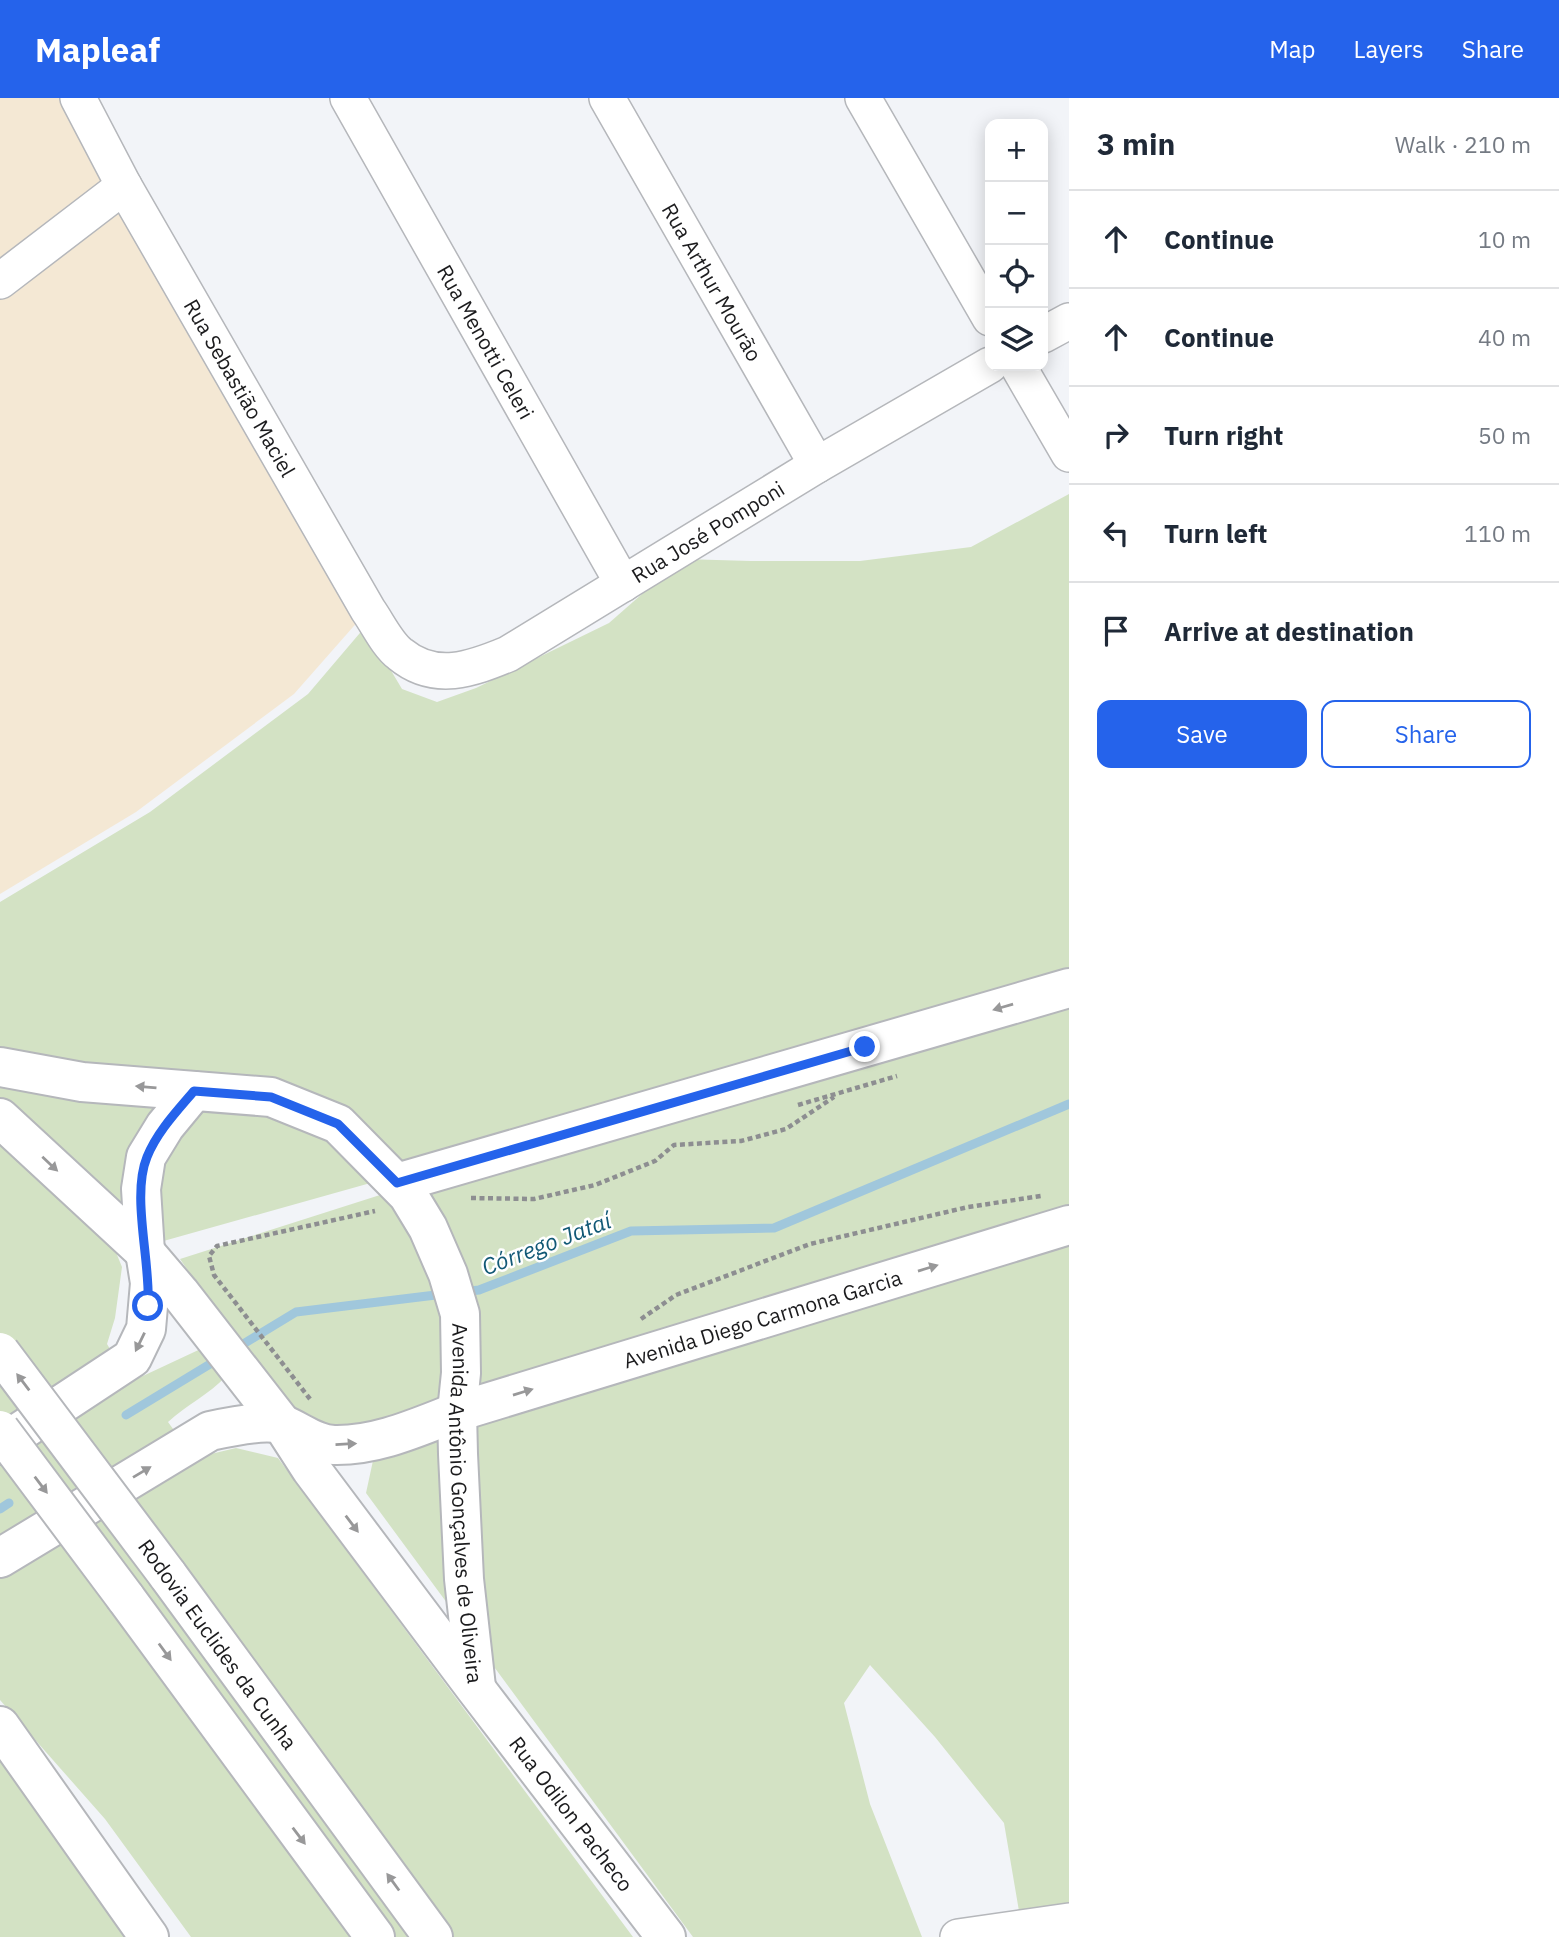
<!DOCTYPE html>
<meta charset="utf-8">
<style>
:root{--surface:#fff;--page:#f6f6f7;--text:#1f2937;--muted:#747a83;--line:#e0e1e3;--accent:#2563eb}
body{margin:0;font-family:"IBM Plex Sans",sans-serif;background:var(--page);color:var(--text)}
.controls{position:absolute;right:21px;top:21px;display:grid;overflow:hidden;border-radius:14px;box-shadow:0 4px 18px #0003}
.controls button{width:63px;height:63px;display:grid;place-items:center;padding:0;border:0;border-bottom:2px solid var(--line);background:var(--surface);color:var(--text);font:35px sans-serif}
.stop{position:absolute;width:21px;height:21px;margin:-16px;border:5px solid #2563eb;border-radius:50%;background:#fff}
.stop.end{background:#2563eb;border-color:#fff;box-shadow:0 2px 7px #0008}
.list{margin:0;padding:0;list-style:none}
h2{display:flex;justify-content:space-between;align-items:center;height:91px;margin:0;padding:0 28px;font-size:30px}
h2 small{font-size:23px;font-weight:400;color:var(--muted)}
.list li{display:grid;grid-template-columns:46px 1fr auto;gap:21px;align-items:center;box-sizing:border-box;height:98px;padding:0 28px;border-top:2px solid var(--line)}
.list b{display:block;font-size:26px;white-space:nowrap}
.list em{font-size:23px;font-style:normal;color:var(--muted)}
.actions{display:flex;gap:14px;padding:21px 28px}
.actions a{flex:1;padding:16px 0;border:2px solid var(--accent);border-radius:14px;text-align:center;font-size:24px;color:var(--accent)}
.actions .main{background:var(--accent);color:#fff}
.icon{flex:none;width:38px;height:38px;fill:none;stroke:currentColor;stroke-width:2;stroke-linecap:round;stroke-linejoin:round}
.map{position:relative;flex:none;width:1069px;height:1839px;overflow:hidden}
header{display:flex;align-items:center;gap:42px;box-sizing:border-box;height:98px;padding:0 35px;background:var(--accent);color:#fff}
header strong{font-size:33px}
nav{display:flex;gap:38px;margin-inline-start:auto;font-size:24px}
main{display:flex}
aside{flex:1;background:var(--surface)}
.map>svg:first-child{display:block}
.industrial{fill:#f4e8d4}
.green{fill:#d3e2c4}
.lines{fill:none;stroke-linecap:round;stroke-linejoin:round}
.stream{stroke:#a0c7dc;stroke-width:9}
.street-casing{stroke:#b5b7bb;stroke-width:38}
.secondary-casing{stroke:#b5b7bb;stroke-width:42}
.highway-casing{stroke:#b5b7bb;stroke-width:42}
.path{stroke:#8d8e91;stroke-width:4.5;stroke-dasharray:5 3.5;stroke-linecap:butt}
.street{stroke:#fff;stroke-width:35}
.secondary{stroke:#fff;stroke-width:38}
.highway{stroke:#fff;stroke-width:38}
.highway-bridge-casing{stroke:#b5b7bb;stroke-width:42;stroke-linecap:butt}
.highway-bridge{stroke:#fff;stroke-width:38}
.oneway{fill:#989899}
.route{stroke:#2563eb;stroke-width:9}
.labels{text-anchor:middle;dominant-baseline:central;stroke-width:5;stroke-linejoin:round;paint-order:stroke}
.street-label{font-size:21px;fill:#1b1b1d;stroke:#fff}
.water-label{font-size:23px;font-style:italic;fill:#125976;stroke:#fff}
</style>
<header>
<strong>Mapleaf</strong>
<nav><a>Map</a><a>Layers</a><a>Share</a></nav>
</header>
<main>
<div class="map">
<svg width="1069" height="1839" viewBox="0 0 1069 1839">
<rect width="100%" height="100%" fill="#f2f4f8"/>
<path class="industrial" d="M0,0H78L368,512L294,596L136,714L0,796Z"/>
<path class="green" d="M1069,396V1121L322,1338L268,1290L180,1161L609,1024L602,1020L160,1144L0,1007V804L150,714L308,596L365,529L402,591L437,604L476,590L609,525L682,461L751,463H860L971,449Z
M0,1047L113,1147L122,1169L115,1220L107,1246L130,1284L207,1248L226,1278C210,1296 186,1307 168,1324L194,1360L236,1350L278,1360L633,1839H191L105,1721L0,1602V1480L6,1470L0,1457Z
M1069,1141V1811L1020,1819L1004,1725L935,1639L870,1567L844,1605L870,1706L922,1839H693L366,1395L374,1358Z
M0,1628L149,1839H0Z"/>
<g class="lines">
<path class="stream" d="M461,1194L479,1192L631,1133L774,1130L1069,1006
M235,1251L296,1214L444,1196
M126,1317L220,1260
M0,1411L9,1405"/>
<defs>
<g id="street">
<path id="s1" d="M78,0L124,88L368,512C378,526 387,546 400,556C435,585 472,571 508,556L817,367L990,267"/>
<path id="s2" d="M348,0L623,486"/>
<path id="s3" d="M607,0L817,367"/>
<path d="M863,0L990,220"/>
<path d="M0,183L124,88"/>
<path d="M1043,237L1069,223"/>
<path d="M1018,268L1069,356"/>
<path d="M958,1839L1069,1823"/>
</g>
<g id="secondary">
<path id="s4" d="M0,969L82,984L271,999L338,1026L408,1097L428,1130L448,1176L460,1216L461,1275L457,1314L458,1356L464,1481L476,1589"/>
<path id="s5" d="M0,1020L145,1154L180,1195L282,1326L311,1371L476,1591L666,1839"/>
<path d="M397,1085L1069,890"/>
<path d="M0,1347L132,1260L146,1231L150,1185L145,1154L141,1091L146,1059L165,1028L194,993"/>
<path id="s6" d="M0,1460L210,1333C228,1329 267,1321 284,1327C301,1334 315,1346 334,1347C377,1348 418,1329 457,1314L1069,1127"/>
<path d="M0,1628L149,1839"/>
</g>
<path id="highway" d="M167,1476L433,1839
M125,1499L375,1839"/>
</defs>
<use href="#street" class="street-casing"/>
<use href="#secondary" class="secondary-casing"/>
<use href="#highway" class="highway-casing"/>
<path class="path" d="M798,1007L897,978
M471,1100L534,1101L595,1087L655,1063L674,1047L741,1043L786,1031L834,999
M641,1221L676,1197L810,1146L968,1109L1041,1098
M310,1301L214,1177L209,1158L217,1148L375,1113"/>
<use href="#street" class="street"/>
<use href="#secondary" class="secondary"/>
<use href="#highway" class="highway"/>
<defs>
<path id="highway-bridge" d="M0,1254L167,1476
M0,1332L125,1499"/>
</defs>
<use href="#highway-bridge" class="highway-bridge-casing"/>
<use href="#highway-bridge" class="highway-bridge"/>
</g>
<defs><path id="oneway-solid" d="M-6-.8H1V-3.2L6.5 0L1 3.2V.8H-6Z" transform="scale(1.75)"/></defs>
<g class="oneway">
<use href="#oneway-solid" transform="translate(1003 909) rotate(164)"/>
<use href="#oneway-solid" transform="translate(146 989) rotate(-175)"/>
<use href="#oneway-solid" transform="translate(50 1066) rotate(43)"/>
<use href="#oneway-solid" transform="translate(928 1170) rotate(-17)"/>
<use href="#oneway-solid" transform="translate(140 1244) rotate(116)"/>
<use href="#oneway-solid" transform="translate(23 1284) rotate(-127)"/>
<use href="#oneway-solid" transform="translate(523 1294) rotate(-17)"/>
<use href="#oneway-solid" transform="translate(346 1346) rotate(-3)"/>
<use href="#oneway-solid" transform="translate(142 1374) rotate(-31)"/>
<use href="#oneway-solid" transform="translate(41 1387) rotate(53)"/>
<use href="#oneway-solid" transform="translate(352 1426) rotate(53)"/>
<use href="#oneway-solid" transform="translate(165 1554) rotate(54)"/>
<use href="#oneway-solid" transform="translate(299 1738) rotate(53)"/>
<use href="#oneway-solid" transform="translate(393 1784) rotate(-126)"/>
</g>
<g class="lines">
<path class="route" d="M148,1208C151,1165 131,1098 147,1059C157,1034 177,1013 194,993L271,999L338,1026L397,1085L865,949"/>
</g>
<g class="labels">
<g class="street-label">
<text stroke="none"><textPath href="#s3" startOffset="212">Rua Arthur Mourão</textPath></text>
<text stroke="none"><textPath href="#s2" startOffset="280">Rua Menotti Celeri</textPath></text>
<text stroke="none"><textPath href="#s1" startOffset="332">Rua Sebastião Maciel</textPath></text>
<text stroke="none"><textPath href="#s1" startOffset="992">Rua José Pomponi</textPath></text>
<text stroke="none"><textPath href="#s6" startOffset="822">Avenida Diego Carmona Garcia</textPath></text>
<text stroke="none"><textPath href="#s4" startOffset="765">Avenida Antônio Gonçalves de Oliveira</textPath></text>
<text transform="translate(218 1546) rotate(54)">Rodovia Euclides da Cunha</text>
<text stroke="none"><textPath href="#s5" startOffset="903">Rua Odilon Pacheco</textPath></text>
</g>
<g class="water-label">
<text transform="translate(546 1145) rotate(-21)">Córrego Jataí</text>
</g>
</g>
</svg>
<div class="controls">
<button>+</button>
<button>−</button>
<button><svg class="icon" aria-label="locate" viewBox="0 0 24 24"><circle cx="12" cy="12" r="6"/><path d="M12 2v4M12 18v4M2 12h4M18 12h4"/></svg></button>
<button><svg class="icon" aria-label="layers" viewBox="0 0 24 24"><path d="M12 4l9 5-9 5-9-5zM3 14l9 5 9-5"/></svg></button>
</div>
<div class="stop" style="left:148px;top:1208px"></div>
<div class="stop end" style="left:865px;top:949px"></div>
</div>
<aside>
<h2>3 min<small>Walk · 210 m</small></h2>
<ul class="list">
<li><svg class="icon" aria-label="ahead" viewBox="0 0 24 24"><path d="M12 20V5M6 11l6-6 6 6"/></svg><div><b>Continue</b></div><em>10 m</em></li>
<li><svg class="icon" aria-label="ahead" viewBox="0 0 24 24"><path d="M12 20V5M6 11l6-6 6 6"/></svg><div><b>Continue</b></div><em>40 m</em></li>
<li><svg class="icon" aria-label="right" viewBox="0 0 24 24"><path d="M7 20v-9h11M14 6l5 5-5 5"/></svg><div><b>Turn right</b></div><em>50 m</em></li>
<li><svg class="icon" aria-label="left" viewBox="0 0 24 24"><path d="M17 20v-9H6M10 6l-5 5 5 5"/></svg><div><b>Turn left</b></div><em>110 m</em></li>
<li><svg class="icon" aria-label="arrive" viewBox="0 0 24 24"><path d="M6 21V4h12l-3 4 3 4H6"/></svg><div><b>Arrive at destination</b></div></li>
</ul>
<div class="actions"><a class="main">Save</a><a>Share</a></div>
</aside>
</main>
